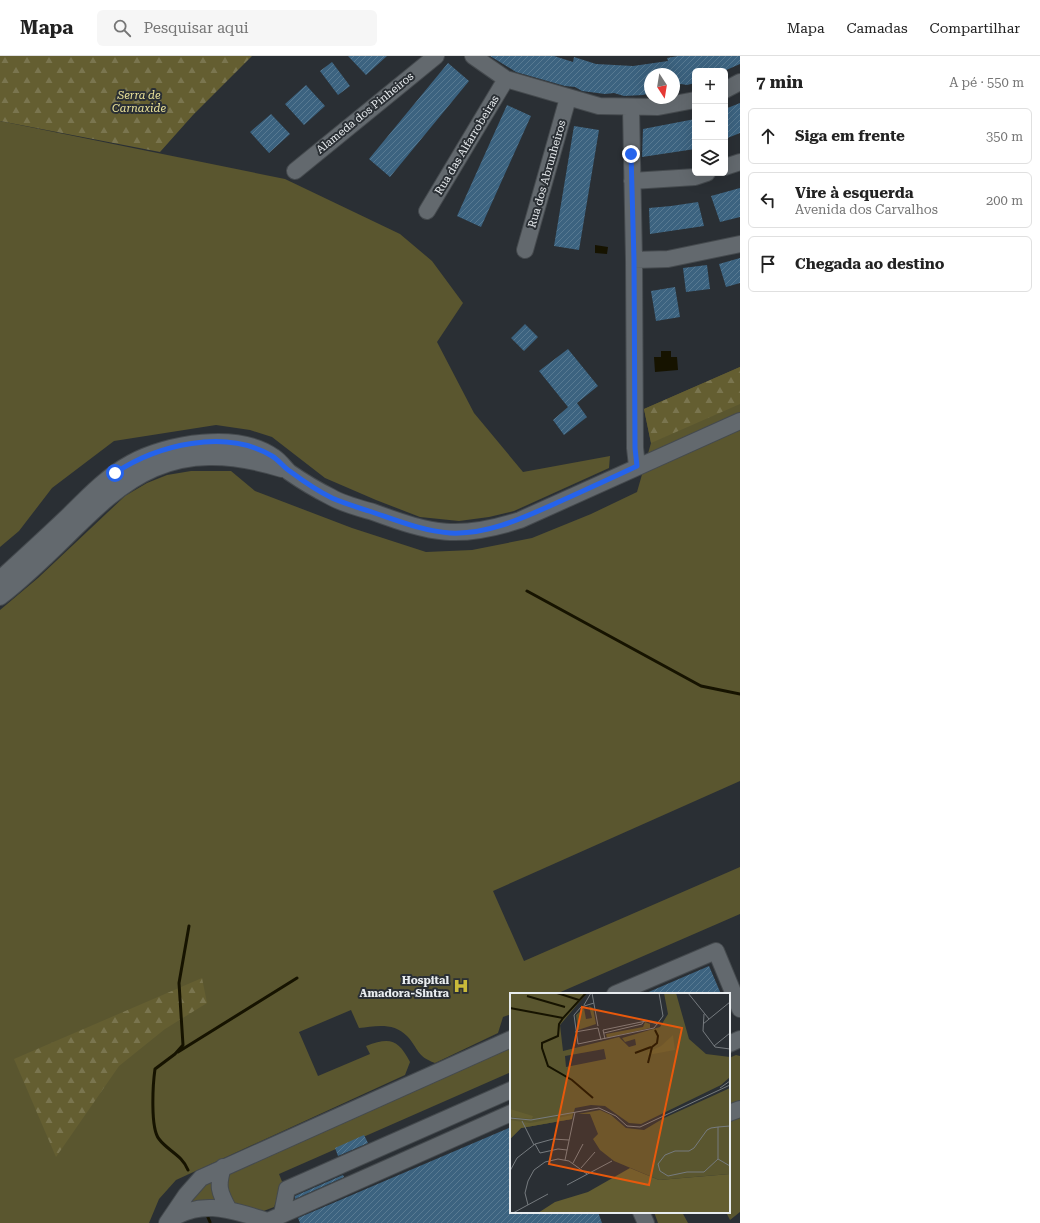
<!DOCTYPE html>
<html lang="pt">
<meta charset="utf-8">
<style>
:root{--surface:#fff;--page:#f6f6f6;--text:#222;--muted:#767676;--line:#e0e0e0}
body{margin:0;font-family:"Roboto Serif",serif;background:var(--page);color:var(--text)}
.controls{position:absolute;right:12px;top:12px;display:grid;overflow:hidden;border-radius:6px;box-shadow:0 4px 16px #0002}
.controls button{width:36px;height:36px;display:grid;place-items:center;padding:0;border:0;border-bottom:1px solid var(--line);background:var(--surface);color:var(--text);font:20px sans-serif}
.compass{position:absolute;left:644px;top:12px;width:36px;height:36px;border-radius:50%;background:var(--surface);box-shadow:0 4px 16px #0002;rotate:168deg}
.stop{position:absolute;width:12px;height:12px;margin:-9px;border:3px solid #2563eb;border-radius:50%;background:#fff}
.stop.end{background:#2563eb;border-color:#fff;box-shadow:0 1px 4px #0008}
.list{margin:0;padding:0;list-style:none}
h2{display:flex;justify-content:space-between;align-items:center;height:52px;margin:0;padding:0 16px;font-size:17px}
h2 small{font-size:13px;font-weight:400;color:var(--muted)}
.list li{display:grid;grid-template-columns:26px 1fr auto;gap:12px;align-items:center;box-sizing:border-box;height:56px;margin:0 8px 8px;padding:0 8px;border:1px solid var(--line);border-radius:6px}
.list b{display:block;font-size:15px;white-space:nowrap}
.list p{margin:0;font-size:13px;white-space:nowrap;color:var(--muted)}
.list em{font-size:13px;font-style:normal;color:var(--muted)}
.icon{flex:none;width:22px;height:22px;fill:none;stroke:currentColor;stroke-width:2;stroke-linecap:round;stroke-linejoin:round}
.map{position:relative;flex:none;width:740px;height:1167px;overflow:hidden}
header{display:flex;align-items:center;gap:24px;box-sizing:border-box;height:56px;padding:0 20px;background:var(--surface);border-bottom:1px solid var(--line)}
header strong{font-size:19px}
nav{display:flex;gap:22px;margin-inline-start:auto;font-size:14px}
.search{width:280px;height:36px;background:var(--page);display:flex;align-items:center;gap:10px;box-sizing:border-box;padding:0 14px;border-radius:6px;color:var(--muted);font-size:15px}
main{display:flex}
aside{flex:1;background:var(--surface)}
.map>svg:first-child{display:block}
.grass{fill:#5a562f}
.forest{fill:url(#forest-firs)}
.water{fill:#161300}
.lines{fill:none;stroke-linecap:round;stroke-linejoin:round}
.stream{stroke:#161300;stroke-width:3}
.building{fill:url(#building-hatch)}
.minor-casing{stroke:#454a4e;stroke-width:18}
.minor{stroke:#63696e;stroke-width:16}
.route{stroke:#2563eb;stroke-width:5}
.labels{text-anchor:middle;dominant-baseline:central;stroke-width:4;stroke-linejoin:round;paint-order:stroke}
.park-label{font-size:11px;font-style:italic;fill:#ede49a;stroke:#2a2f34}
.street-label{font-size:11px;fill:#e8ecef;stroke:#2a2f34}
.poi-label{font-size:11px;font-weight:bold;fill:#e8ecef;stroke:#2a2f34;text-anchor:end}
.inset-river{fill:none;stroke:#161300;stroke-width:2}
.inset-road{fill:none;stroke:#767b7f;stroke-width:1}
.view{fill:#e8590c;fill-opacity:0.15;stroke:#e8590c;stroke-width:2}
.inset-edge{fill:none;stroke:#e8ecef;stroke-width:2}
</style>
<header>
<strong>Mapa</strong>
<div class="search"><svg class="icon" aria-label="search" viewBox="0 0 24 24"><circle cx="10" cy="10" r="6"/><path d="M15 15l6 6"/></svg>Pesquisar aqui</div>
<nav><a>Mapa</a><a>Camadas</a><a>Compartilhar</a></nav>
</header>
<main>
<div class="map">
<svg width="740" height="1167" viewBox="0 0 740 1167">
<defs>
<pattern id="forest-firs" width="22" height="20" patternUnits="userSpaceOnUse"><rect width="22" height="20" fill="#645e31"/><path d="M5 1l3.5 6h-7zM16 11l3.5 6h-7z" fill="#7a754f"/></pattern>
<pattern id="building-hatch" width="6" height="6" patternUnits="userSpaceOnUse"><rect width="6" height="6" fill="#3c6380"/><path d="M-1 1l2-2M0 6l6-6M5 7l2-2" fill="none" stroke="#587a92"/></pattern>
</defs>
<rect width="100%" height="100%" fill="#2a2f34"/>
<path class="grass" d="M0,65L285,123L400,178L432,205L463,247L437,286L474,357L523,416L610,400L609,412L514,455L489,461L459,465L420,461L376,444L325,422L272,381L250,374L216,369L114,385L52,432L19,475L0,491Z
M740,311V725L493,835L524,905L740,811V858L556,938H511V958L503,961L498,977L435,1007C416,1000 419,993 407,980C394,966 375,970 359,972L351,954L299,976L318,1020L370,998L366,990C390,981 398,983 410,1006L405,1019L176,1124L159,1143L149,1167H0V554L38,522L125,440L147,427L167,419L191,415H231L255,435L352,472L426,496L472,494L532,482L591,458L637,436L651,387L644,353Z
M511,990V1016L279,1118L283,1128L274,1151L261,1156L229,1146C223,1132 227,1121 236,1109Z
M736,999L740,1000V1044L729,1049V1002Z
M740,1060V1156L730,1164L726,1156H729V1064Z
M215,1118L220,1147L198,1145L184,1149Z
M654,1156H682L688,1167H658Z"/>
<path class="forest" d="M0,0H252L193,59L160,96L0,65Z
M740,311V348L651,387L644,353Z
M202,922L207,947L165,973L119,1010L56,1101L14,1003Z"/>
<path class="water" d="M595,189L608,191L607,198L595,197Z
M661,295H671V301H677L678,314L655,316L654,301H661Z"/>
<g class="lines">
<path class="stream" d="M527,535L701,630L740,638
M178,996L297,922
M188,1114C182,1099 168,1095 159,1083C150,1072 153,1027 155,1013L175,998L183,989L179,927L189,870
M206,1157L210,1166"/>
</g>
<path class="building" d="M348,0H387L366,19Z
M490,0H554L573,6L574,1L596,8L633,10L668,5L667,2L678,0H740V8L724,15H695V27L687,29L681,28L674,31V18H650V37L643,39L624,40L614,37L605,38L582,35L575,31L565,30L516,16Z
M332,6L350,30L338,39L320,15Z
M448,7L469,25L390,121L369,103Z
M306,29L325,50L304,69L285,48Z
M740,47V77L725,83V53Z
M507,49L531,60L481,171L457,160Z
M271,58L290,78L269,97L250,76Z
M695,63V93L642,101L643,73Z
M574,70L599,74L579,194L554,190Z
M740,132V161L720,166L711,140Z
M698,146L704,170L650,178L649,152L671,150Z
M740,202V227L726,231L719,208Z
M707,209L710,233L686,236L683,212Z
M675,231L680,261L656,265L651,235Z
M525,268L538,281L524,295L511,282Z
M568,293L598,330L577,347L587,361L564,379L553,364L568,351L539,315Z
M709,910L721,938H644Z
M511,1071V1156H598L602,1167H300L298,1162Z
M364,1079L368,1087L338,1100L335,1092Z
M343,1119L344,1121L295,1143V1140Z"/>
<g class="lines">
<defs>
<path id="minor" d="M473,0L506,23L599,50L658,51L695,44
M725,34L740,26
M631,52L634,204L635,392L637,410
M725,111L740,106
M295,115L436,0
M632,125L695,121L707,117
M427,155L506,23
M525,194L568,42
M634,204L668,203L740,188
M0,523C23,502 46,481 69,459C88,440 107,420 131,407C167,387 238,375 274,401C280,405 284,411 289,416C302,425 317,434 331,441C343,448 359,452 373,456C433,478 458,484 520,464L740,365
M0,541C101,463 133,367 282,413
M615,938L716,895L740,953
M729,988L740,983
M729,1057L740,1053
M223,1111C217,1130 219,1136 229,1154
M641,1156L646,1167
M282,1158L287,1133L511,1034
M170,1164C203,1142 233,1155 268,1165L511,1057
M167,1167L186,1139L201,1122L511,983"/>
</defs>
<use href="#minor" class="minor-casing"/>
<use href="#minor" class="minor"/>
</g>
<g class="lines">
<path class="route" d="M115,417C157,389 225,372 272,400C279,404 284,412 291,416C303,425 318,435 332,442C343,447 357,451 369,455C396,464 422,475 450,477C490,479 527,460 563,444C587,433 612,422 637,410L635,392L634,204L631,98"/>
</g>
<defs>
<symbol id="hospital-bare" viewBox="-9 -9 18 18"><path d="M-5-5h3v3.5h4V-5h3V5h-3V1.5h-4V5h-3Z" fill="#c9ba3a" stroke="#2a2f34" stroke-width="2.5" paint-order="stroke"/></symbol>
</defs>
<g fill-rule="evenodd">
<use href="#hospital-bare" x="450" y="919" width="22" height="22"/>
</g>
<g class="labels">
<g class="park-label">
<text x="139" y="39">Serra de<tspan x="139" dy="13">Carnaxide</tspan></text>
</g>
<g class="street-label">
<text transform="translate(365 57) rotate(-39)">Alameda dos Pinheiros</text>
<text transform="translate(467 89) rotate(-59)">Rua das Alfarrobeiras</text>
<text transform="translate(547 118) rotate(-74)">Rua dos Abrunheiros</text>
</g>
<g class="poi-label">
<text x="449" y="924">Hospital<tspan x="449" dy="13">Amadora-Sintra</tspan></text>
</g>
</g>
<g transform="translate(510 937)">
<rect width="220" height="220" fill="#2a2f34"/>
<path d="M0,0H77L50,32L53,58L109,44L119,54L126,52L125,46L115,49L112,45L150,34L158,21L154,0H166L179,46L196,61L220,64V84L211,92L131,131L119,130L95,113L81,112L65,115L62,126L11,135L0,146ZM94,56L96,66L56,74L55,63ZM79,13L83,15L86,31L68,37L66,22L74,15L76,26L82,25ZM135,29L140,31V35L97,45L96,41L133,34ZM220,95V181L149,187L104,168L90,157L83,146L88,141L80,121H68L90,117L101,122L116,135L134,137L154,125Z" fill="#5a562f" fill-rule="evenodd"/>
<path d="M163,42L165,57L138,62V59L151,53ZM0,116L23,123L22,126L2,124ZM62,122V126L11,135L0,146V127L20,130ZM120,175L149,187L220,181V220H28L45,209L78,199Z" fill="#645e31"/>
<path class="inset-river" d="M47,0L69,7M76,0L53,25L49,31L48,43L32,50V55L38,73L62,87L83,105M17,3L55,14M0,15L53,25M125,60L141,54M138,70L142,54L147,50L148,43L145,37"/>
<path class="inset-road" d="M82,0L88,33M178,0L199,26M84,10L71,14L64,22L68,51L144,35L153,23L149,0M74,12L81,0M194,21L193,38L205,54L220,56M193,31L220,9M65,39L88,35L91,47M94,40L132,31L134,28M95,46L93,37L136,28L148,31M204,53L220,40M210,95L220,88M0,125L21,127L89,115L106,123L117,133L130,134L220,92M12,128L24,152M208,134V166L194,179H177L158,183L150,178L148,171L155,162L165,158H179L184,155L197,137L201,135L208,134L220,133M25,151L30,160L48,156L57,157M208,166L220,173M55,167L65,119M63,170L73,151M71,175L85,159M0,178L7,165L25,151L43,146L59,147M57,192L102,168M18,212L15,200L18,188L24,177L35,169L48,166L59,168L77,181M3,220L38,201"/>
<path class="view" d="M72,14L172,35L139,192L39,171Z"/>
<rect width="220" height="220" class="inset-edge"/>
</g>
</svg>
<div class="controls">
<button>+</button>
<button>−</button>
<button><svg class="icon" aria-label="layers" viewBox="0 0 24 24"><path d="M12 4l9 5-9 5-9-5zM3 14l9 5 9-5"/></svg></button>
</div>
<svg class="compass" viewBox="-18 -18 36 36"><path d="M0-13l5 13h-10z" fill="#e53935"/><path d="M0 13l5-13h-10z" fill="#767676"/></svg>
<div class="stop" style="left:115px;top:417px"></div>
<div class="stop end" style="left:631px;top:98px"></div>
</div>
<aside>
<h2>7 min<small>A pé · 550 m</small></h2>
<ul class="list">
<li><svg class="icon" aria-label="ahead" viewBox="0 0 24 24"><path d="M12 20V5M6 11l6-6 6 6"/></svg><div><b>Siga em frente</b></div><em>350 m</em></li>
<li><svg class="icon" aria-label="left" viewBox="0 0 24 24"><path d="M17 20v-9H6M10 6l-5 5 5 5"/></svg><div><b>Vire à esquerda</b><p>Avenida dos Carvalhos</p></div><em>200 m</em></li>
<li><svg class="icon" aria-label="arrive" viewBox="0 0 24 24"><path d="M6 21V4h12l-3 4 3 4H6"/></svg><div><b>Chegada ao destino</b></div></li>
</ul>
</aside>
</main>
